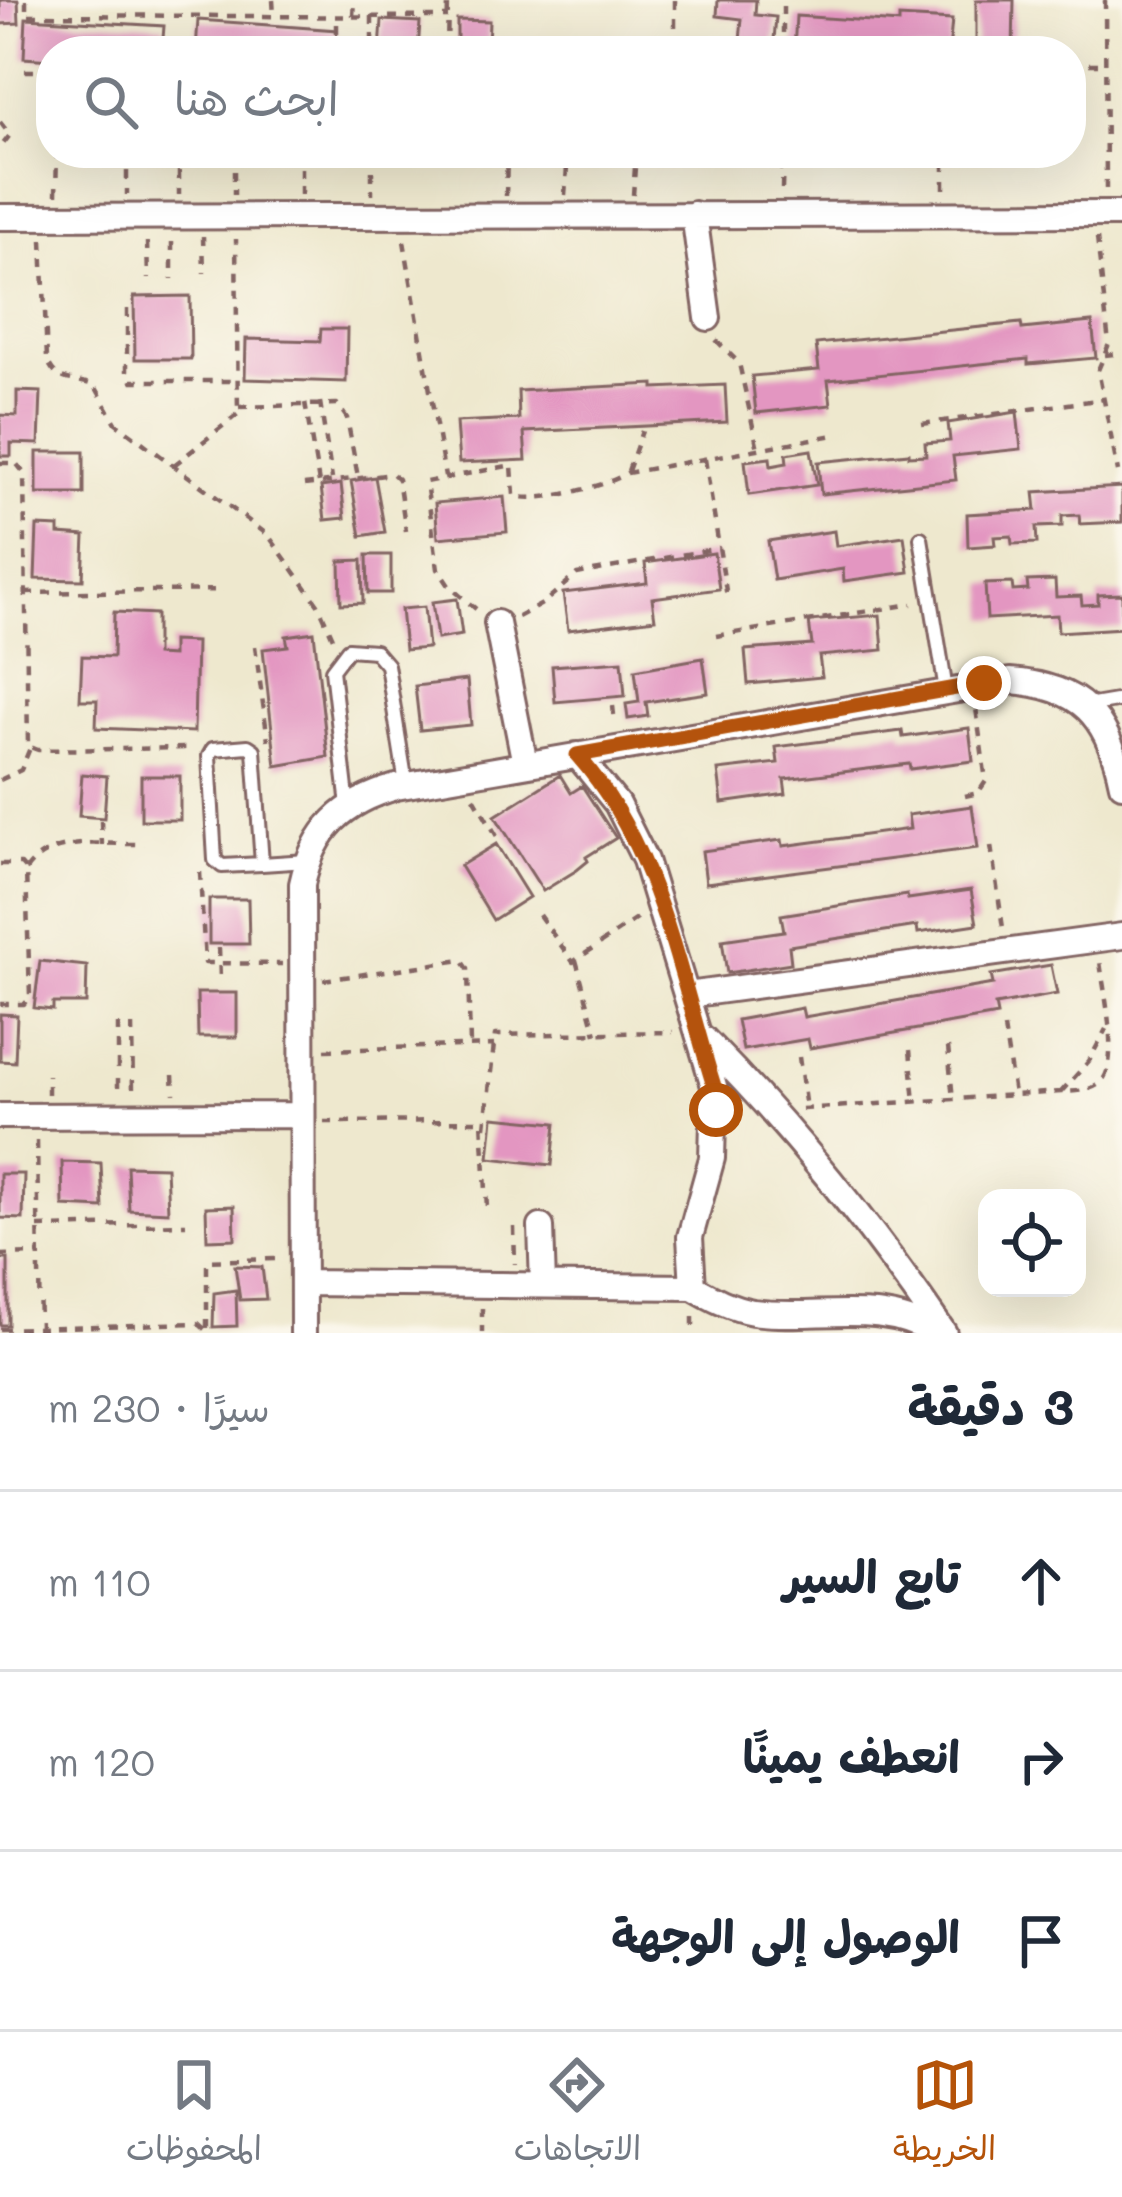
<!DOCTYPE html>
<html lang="ar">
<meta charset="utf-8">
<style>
:root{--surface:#fff;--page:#f2f2f3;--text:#1f2937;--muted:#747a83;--line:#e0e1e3;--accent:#b45309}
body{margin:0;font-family:Mali,"Playpen Sans Arabic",sans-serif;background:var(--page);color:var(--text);direction:rtl}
.controls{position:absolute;right:36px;bottom:36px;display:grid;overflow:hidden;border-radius:24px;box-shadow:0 12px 48px #0002}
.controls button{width:108px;height:108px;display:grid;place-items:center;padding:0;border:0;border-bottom:3px solid var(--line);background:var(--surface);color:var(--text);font:60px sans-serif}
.stop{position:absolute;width:36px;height:36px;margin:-27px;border:9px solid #b45309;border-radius:50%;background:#fff}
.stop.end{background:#b45309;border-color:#fff;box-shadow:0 3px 12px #0008}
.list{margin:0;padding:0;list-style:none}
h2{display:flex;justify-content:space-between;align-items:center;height:156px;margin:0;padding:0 48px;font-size:51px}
h2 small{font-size:39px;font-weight:400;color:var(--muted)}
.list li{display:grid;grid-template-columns:78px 1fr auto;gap:36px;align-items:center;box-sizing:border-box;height:180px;padding:0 48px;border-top:3px solid var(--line)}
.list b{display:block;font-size:45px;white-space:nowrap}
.list em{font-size:39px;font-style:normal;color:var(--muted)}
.icon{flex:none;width:66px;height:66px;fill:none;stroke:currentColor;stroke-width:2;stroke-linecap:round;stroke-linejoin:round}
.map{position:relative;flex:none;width:1122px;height:1333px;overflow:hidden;direction:ltr}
.search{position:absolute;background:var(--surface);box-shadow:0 12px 48px #0002;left:36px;right:36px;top:36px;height:132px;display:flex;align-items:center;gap:30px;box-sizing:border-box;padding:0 42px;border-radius:48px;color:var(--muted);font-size:45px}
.sheet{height:696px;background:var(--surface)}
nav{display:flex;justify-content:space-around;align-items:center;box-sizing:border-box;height:168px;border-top:3px solid var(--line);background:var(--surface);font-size:33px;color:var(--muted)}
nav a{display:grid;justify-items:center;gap:6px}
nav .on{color:var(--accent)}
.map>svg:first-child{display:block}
.building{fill:#e396c1}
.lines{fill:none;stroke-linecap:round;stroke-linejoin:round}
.service-casing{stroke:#836564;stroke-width:18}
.minor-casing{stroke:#836564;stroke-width:30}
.path{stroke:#836564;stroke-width:4.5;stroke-dasharray:9 9;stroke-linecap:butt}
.service{stroke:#fff;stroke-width:12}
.minor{stroke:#fff;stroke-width:24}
.route{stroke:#b45309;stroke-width:15}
</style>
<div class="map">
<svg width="1122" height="1333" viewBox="0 0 1122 1333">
<rect width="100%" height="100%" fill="#fbf7ec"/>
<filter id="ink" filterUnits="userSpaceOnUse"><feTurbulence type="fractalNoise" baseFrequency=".00833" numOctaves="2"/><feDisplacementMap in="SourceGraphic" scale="24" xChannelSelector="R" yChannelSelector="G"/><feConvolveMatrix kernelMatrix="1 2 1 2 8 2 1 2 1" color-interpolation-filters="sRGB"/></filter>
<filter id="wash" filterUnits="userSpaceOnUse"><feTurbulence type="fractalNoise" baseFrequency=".004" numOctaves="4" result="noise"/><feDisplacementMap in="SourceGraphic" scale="48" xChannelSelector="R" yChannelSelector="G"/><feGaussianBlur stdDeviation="2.7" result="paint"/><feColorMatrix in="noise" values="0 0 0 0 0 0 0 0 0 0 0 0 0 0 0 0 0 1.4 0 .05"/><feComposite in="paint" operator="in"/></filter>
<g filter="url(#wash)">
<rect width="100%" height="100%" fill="#eee8ce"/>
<g id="blocks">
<path class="building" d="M0,0H18L19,23L0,24Z
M718,0H756L755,15L776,17L773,51H739L742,19L717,16Z
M976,0H1014L1013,51H976Z
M796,16L899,23V17L952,20L949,51H794Z
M26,18L164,26L162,51H51V60L24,58Z
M198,20L337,30L335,51H196Z
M382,20L420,22L418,51H380Z
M457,20L489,21L488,45H493V51H457Z
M190,296L191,359H135L134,297Z
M1092,322L1096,358L1028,364V359L828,380L831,405L756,413L752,376L819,370L816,344L1021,323L1022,329Z
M321,329H347L346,382L245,379L246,339L320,341Z
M654,384V388L725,385L727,422L524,432L526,460L459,463L456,422L519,419L518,391Z
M17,391L41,392L39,444L11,443V456H0V415L17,416Z
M1017,412L1021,449L953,456L956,480L821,494L818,462L909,453V456L926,455L925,443L950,441L948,423Z
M811,450L817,485L749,495L745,461L770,458L771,466L787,463L786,454Z
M37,452H84V494H37Z
M375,477L385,532L361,536L351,481Z
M341,484L345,518L325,520L321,487Z
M1122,487V522L1080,524L1079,515L1062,516V526L1036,527L1037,543L1012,544L1011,536L994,537L995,545L968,547L967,514L1036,510L1034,492Z
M504,497L507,532L438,538L435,503Z
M37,526L59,527V534L85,536L83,580L35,579Z
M834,531L836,546L904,536L909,572L844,581L843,569L774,580L768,541Z
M714,553L719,589L652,598L655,619L568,630L563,593L647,583L645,563Z
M367,555H391V593H368Z
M362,560L363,603L341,604L340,561Z
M1055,580L1056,597L1081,596L1082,605L1098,604V595L1122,594V628L1058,632L1057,615L987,619L985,584L1012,583L1013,591L1028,590L1027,581Z
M457,599L462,635L437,639L432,602Z
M424,607L428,648L405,650L401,609Z
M114,612L156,614V655L172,656V641L196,642L194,732L96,728L97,700H80L82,656L113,657Z
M880,615L883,650L819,656L822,677L748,684L745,650L812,645L809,621Z
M314,632L328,757L276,766L263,649L288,646L286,636Z
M703,658L708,693L646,702L648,716L628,719L626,704L639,702L635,670Z
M622,661L625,696L555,702L552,666Z
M467,680L471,725L420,730L415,686Z
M969,728L973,761L910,769L909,764L784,779L786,794L722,803L718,770L778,763L776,747L902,731L903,737Z
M82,774L107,776L104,818L79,816Z
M560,775L571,793L582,786L616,838L586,857L588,861L577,870L543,891L495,816Z
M141,776H180V820H141Z
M972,806L978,848L706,883L702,851L782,840L783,846L910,829L908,815Z
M496,844L529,897L493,920L460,866Z
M971,890L977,924L918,933L917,926L789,946L791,963L727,973L722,940L784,931L781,915L907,895L908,899Z
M209,899H248L249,944H209Z
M40,961L87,966L86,1003H53V1010L34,1008Z
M1051,965L1057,994L995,1005L997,1015L810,1048L808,1039L743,1050L737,1020L802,1008L804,1017L993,984L991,975Z
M197,993H237V1037H198Z
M0,1014L17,1015L15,1062L0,1061Z
M493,1117L556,1123L552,1165L489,1158Z
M62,1162L101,1163L103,1208L63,1206Z
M127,1166L166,1167L168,1212L129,1210Z
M0,1174H24L23,1219L0,1218Z
M234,1206L235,1239L207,1240L206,1207Z
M0,1259H8V1325H0Z
M235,1266L262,1267L266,1299L240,1300Z
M236,1290L237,1326L213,1327L214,1293Z"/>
</g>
</g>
<g filter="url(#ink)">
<use href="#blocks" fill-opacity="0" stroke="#836564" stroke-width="3"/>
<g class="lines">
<defs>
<path id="service" d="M921,538L946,690
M1087,706L1122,700
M348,806L332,670L348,649L375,651L387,665L406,784
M262,864L222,866L215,860L209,756L213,749L248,746L254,750L262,864L307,861"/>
<path id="minor" d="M694,214L708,318
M0,217L1122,214
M497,623L525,764
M577,755L617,804L645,860L714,1086L712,1158L690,1237L693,1287
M687,995L1122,936
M703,1038C793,1129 872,1227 944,1333
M0,1116L301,1115
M541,1227L543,1285
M303,1283L693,1287C712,1298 730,1308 753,1312C816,1321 876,1298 935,1333
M303,1333L302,884C314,829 343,802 396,787L1010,681C1081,686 1108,716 1122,784"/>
</defs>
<use href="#service" class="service-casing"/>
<use href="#minor" class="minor-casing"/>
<path class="path" d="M26,0V15L448,17
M273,0L274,16
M675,0V51
M1105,0L1106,192
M353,16L354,0
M372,16V51
M337,51V16
M447,51L448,0
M783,51V0
M1071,64H1107
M25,71H51
M0,122L10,135L0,148
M127,153V195
M179,153V195
M234,153V195
M372,153V195
M507,163L567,164
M782,189L783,153
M944,189V153
M56,195L57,153
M301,195V153
M565,195L568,153
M633,195L636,153
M506,196L507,153
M203,236L204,273
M1097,238L1109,344L1098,370L1118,472
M42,240L47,359C56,385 75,377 95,386L116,423L268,535L318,604L333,638
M404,241L445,477
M147,242L148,279
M172,242V279
M127,309V372L132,381H239
M716,340L739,363L758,449
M1105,355L1122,353
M320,402L332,479
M305,403L319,483
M239,407L337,404L347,418L358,477
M922,424L1104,399
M705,459L727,597
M0,463H16L24,473L28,746L38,750L191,748
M174,465L238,414L236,239
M628,471L642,431
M304,485L393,474L398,479L406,531
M25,593L223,590
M476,609L450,587L438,569L426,482L512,465L514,495C531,505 609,486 627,473L834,435
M518,617L542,604L577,574L719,548
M716,636L912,604
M255,646L268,740
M613,706L615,724
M0,780L21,770L30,748
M965,796L978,793L986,781L976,708
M474,797L498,838
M101,821L102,845
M991,846L1003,928
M0,864H21L26,870L30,996L24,1004H0
M26,870C49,835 106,845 144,844
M200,872L205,963L282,964
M539,915L573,962L639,917
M219,948L220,980
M576,960L596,1034
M323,980L462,960L468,969L470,1046
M118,1024V1091
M132,1025L133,1091
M1004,1028L1014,1094
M948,1047L953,1100
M325,1050L494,1045
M910,1050L915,1102
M799,1057L806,1109
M173,1075L174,1094
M1061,1092L1089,1061L1106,1029
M48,1094V1075
M802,1109L1061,1092C1073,1091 1088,1092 1099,1084C1122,1066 1103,989 1100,961
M324,1122L482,1121L487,1208
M485,1127L495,1035L673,1032
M37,1141L40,1333
M38,1227L186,1224
M514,1227L515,1264
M0,1255L39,1254
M482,1308V1333
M693,1317V1333
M207,1328V1261L277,1259
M0,1329L198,1323L209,1333"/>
<use href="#service" class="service"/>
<use href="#minor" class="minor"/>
</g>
</g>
<g class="lines" filter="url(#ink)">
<path class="route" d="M716,1110L714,1086C678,972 659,847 577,755L984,683"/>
</g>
</svg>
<div class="controls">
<button><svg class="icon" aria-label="locate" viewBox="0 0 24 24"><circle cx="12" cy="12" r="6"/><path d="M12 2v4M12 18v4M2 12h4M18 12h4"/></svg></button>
</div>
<div class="stop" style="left:716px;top:1110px"></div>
<div class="stop end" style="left:984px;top:683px"></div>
<div class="search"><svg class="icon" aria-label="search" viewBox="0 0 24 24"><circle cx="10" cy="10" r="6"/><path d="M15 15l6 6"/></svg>ابحث هنا</div>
</div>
<section class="sheet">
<h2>3 دقيقة<small>سيرًا · 230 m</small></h2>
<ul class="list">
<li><svg class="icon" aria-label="ahead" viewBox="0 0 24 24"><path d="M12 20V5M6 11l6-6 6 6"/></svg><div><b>تابع السير</b></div><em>110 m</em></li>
<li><svg class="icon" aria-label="right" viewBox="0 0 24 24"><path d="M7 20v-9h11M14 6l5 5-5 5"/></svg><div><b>انعطف يمينًا</b></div><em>120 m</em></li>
<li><svg class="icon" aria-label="arrive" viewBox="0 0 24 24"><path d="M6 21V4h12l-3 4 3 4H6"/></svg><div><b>الوصول إلى الوجهة</b></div></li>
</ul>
</section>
<nav>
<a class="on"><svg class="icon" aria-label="map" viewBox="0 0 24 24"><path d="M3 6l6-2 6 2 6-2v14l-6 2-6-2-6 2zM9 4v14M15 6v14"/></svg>الخريطة</a>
<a><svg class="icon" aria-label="directions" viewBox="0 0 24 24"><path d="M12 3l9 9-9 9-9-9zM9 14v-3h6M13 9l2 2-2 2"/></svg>الاتجاهات</a>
<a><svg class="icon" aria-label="saved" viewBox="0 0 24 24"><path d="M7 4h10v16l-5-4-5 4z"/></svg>المحفوظات</a>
</nav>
